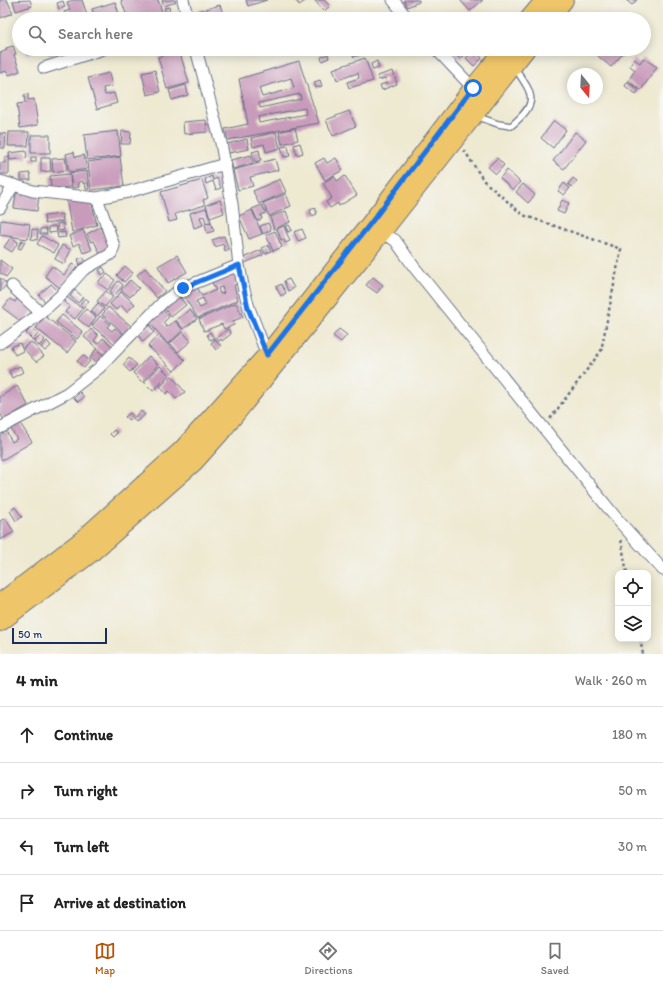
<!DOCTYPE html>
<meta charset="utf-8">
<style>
:root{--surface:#fff;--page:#f6f6f6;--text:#222;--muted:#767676;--line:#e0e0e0;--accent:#b45309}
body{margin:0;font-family:Itim,sans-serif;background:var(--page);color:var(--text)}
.controls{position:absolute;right:12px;bottom:12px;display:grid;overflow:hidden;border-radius:8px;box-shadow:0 2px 10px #0003}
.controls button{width:36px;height:36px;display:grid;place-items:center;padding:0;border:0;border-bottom:1px solid var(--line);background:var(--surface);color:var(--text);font:20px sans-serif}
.compass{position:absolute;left:567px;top:68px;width:36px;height:36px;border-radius:50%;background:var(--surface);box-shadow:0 2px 10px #0003;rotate:162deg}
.scale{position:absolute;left:12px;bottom:10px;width:95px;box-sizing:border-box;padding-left:4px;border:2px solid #1b2f5e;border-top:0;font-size:11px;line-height:14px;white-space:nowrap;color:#1b2f5e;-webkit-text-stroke:3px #f6f6f2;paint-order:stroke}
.stop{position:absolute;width:12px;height:12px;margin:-9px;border:3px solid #1a73e8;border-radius:50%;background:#fff}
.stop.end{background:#1a73e8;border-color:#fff;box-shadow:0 1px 4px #0008}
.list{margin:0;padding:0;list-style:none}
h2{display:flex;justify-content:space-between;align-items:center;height:52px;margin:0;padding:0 16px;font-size:17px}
h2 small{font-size:13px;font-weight:400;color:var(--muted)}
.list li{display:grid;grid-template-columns:26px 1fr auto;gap:12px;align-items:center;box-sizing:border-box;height:56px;padding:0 16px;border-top:1px solid var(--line)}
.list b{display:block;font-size:15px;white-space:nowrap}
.list em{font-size:13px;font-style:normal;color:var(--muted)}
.icon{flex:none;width:22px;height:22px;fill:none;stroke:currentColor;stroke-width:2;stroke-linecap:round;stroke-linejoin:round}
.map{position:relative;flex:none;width:663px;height:654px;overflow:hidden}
.search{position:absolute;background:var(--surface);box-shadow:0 2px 10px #0003;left:12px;right:12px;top:12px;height:44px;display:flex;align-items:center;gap:10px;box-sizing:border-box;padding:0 14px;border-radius:22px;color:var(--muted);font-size:15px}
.sheet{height:276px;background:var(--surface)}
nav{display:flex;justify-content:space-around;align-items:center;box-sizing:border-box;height:56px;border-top:1px solid var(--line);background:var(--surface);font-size:11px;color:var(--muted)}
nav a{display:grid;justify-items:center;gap:2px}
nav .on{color:var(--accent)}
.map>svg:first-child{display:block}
.building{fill:#c99bbb;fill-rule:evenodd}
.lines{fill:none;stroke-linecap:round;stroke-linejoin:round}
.lane-casing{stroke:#657086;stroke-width:8}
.street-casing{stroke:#657086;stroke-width:13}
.primary-casing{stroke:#657086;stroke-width:20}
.path{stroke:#657086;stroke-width:2.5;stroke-dasharray:3 3;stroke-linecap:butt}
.lane{stroke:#fff;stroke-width:5.5}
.street{stroke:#fff;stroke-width:11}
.primary{stroke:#eec569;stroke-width:18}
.route{stroke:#1a73e8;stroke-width:5}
</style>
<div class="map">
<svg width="663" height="654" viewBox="0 0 663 654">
<rect width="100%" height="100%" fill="#f6f6f2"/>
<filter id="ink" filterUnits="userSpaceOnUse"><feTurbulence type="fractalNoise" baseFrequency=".025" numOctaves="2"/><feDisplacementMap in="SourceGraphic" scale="8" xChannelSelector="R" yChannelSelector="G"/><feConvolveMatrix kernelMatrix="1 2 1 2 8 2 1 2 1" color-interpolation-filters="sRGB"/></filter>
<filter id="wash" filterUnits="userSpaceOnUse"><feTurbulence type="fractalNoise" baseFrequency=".012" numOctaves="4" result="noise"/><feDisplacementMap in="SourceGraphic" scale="16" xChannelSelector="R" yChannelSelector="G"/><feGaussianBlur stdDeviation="0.9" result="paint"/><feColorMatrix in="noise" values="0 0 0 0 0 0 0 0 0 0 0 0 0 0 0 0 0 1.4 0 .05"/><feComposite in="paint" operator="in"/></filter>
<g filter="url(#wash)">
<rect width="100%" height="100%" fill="#eee9d1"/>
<g id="blocks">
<path class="building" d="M0,0H7L13,13L0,18Z
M30,0L32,6L16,11L13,1Z
M74,0H82L87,15L73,19L72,16L66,18L64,12L70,10L67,2Z
M121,0H158L163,14L147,19H128Z
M162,0H175L176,2L164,6Z
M246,0H267L248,6Z
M296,0H307L299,5Z
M316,0H324L330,6L324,11L315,1Z
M404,0H419V2L407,7Z
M460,0H483L470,11Z
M626,0H637L632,5Z
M63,1L65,7L59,9L57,3Z
M115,2L120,17L115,19H95L92,9Z
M220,5L225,19H216L214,13L208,15L206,9Z
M169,7L171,16L167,17L164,8Z
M203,9L205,14L197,17L195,12Z
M179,12L181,19H175L174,13Z
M13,46L16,54L14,55L20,71L9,75L7,71L0,73V53L7,50L6,48Z
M26,49H43L27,54Z
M57,49L54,50L55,53L48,55L47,50Z
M357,49H361L363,53L354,57L351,52Z
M453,49H471L460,59L451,50Z
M602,49H627L611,67L597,55Z
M179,50L189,83L167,89L158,57Z
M475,51L482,58L474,66L466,58Z
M328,54L329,58L322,61L321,57Z
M365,58L373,81L349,88L347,82L359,78L358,73L337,80L333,69Z
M643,58L657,67L641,90L628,81L635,70L630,66L634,59L640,63Z
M299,61L319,123L228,140L225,129L248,124L239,79ZM291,78L294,88L262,97L259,88ZM300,94L301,99L260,108L259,103ZM305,108L306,114L259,123L258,117Z
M377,61L379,68L373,70L371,64Z
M155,70L160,92L147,95L142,73Z
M393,71L397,84L382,90L380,85L387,83L385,78L379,80L377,76Z
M109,73L112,86L103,88L105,95L114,93L117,103L97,109L88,78Z
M320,80L322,86L316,88L314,82Z
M627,82L639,90L636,94L625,86Z
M186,85L188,95L172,100L169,90Z
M28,94V100L34,99L38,125L20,128L17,104L25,103L24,95Z
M349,111L356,126L333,136L326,120Z
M206,120L207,132L184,134L183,122Z
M554,121L566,130L553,148L541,138Z
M295,128L298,140L282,144L279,132Z
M118,131L121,156L87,160L84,135Z
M122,131L131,132L130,144H121Z
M9,132H29L28,146H8Z
M276,132L280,148L266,152L264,144L253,147L251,138Z
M575,132L586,140L564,169L553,161Z
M0,133L6,134L5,148H0Z
M31,135H50V153H31Z
M247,139L249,149L229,153L227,144Z
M300,143L303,153L297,155L294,145Z
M288,146L290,156L284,157L281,147Z
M259,150L261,160L255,162L252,152Z
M26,151L27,158L10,160L9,153Z
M74,152L75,157L84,155L87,169L69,172L66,154Z
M251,155L253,163L233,169L231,160Z
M5,157H9V174H0V163H5Z
M31,157H36V162H31Z
M120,157L124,186L91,190L88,162Z
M41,158H50L51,171L41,172Z
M65,158L67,170L53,172L52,159Z
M324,158L327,163L336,158L343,170L325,180L315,163Z
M497,158L504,165L496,174L488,167Z
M275,159L278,170L250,177L253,186L238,190L233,170Z
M507,170L520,182L513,190L500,178Z
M87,171L89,189H86L85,183L83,184V181L78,182L79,187L72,188L70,173Z
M30,173L31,180H21V174Z
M70,174L71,187L51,188L50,176Z
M212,176L213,180L217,178L221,188L216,190L213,181L206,184L205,179Z
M334,176L337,181L345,176L357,195L339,206L338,203L330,208L326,202L332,198L323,183Z
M573,178L577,181L572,187L568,184Z
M280,179L286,192L259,204L253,191Z
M202,180L208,198L203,200L205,205L175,214L177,220L169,222L161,192Z
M564,183L570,188L564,195L558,191Z
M523,184L535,195L528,203L516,192Z
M16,193L39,196L37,211L14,208Z
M286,194L291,206L269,216L263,203Z
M66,198L91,200L97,225L72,232Z
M220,200L224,213L210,218L206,205Z
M562,200L569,203L564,214L557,211Z
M262,205L266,213L261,215L262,219L258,221L252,209Z
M206,208L211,222L206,223L204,216L200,217L203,225L194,228L190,213Z
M315,208L317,214L312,216L310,210Z
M252,210L262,234L249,239L239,216Z
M286,211L290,222L274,229L270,217Z
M62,214L63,221L45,224L44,216Z
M1,220L30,224L28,239L0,235Z
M211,222L214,231L207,233L205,224Z
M63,223L64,230L58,231L57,224Z
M268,223L271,230L263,234L260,226Z
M289,225L292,230L288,232L285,226Z
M55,226L57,232L49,233L48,227Z
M284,226L290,241L285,243L284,239L281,240L277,229Z
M100,227L112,250L101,256L94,241L91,242L87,234Z
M46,228L47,234H40V229Z
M32,229L38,230L37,240L31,239Z
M302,229L306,238L298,241L294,232Z
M83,230L92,250L83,253L79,243L73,246L69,236Z
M275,231L282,247L273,251L266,235Z
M65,232L66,237L58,238L57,233Z
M42,236L58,245L54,253L37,244Z
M224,236L229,250L225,251L223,244L215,247L212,240Z
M11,237L18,242L12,252L4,247Z
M22,240L25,242L21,249L18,248Z
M62,245L71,250L64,264L55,259Z
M268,245L271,251L265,254L262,248Z
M261,250L263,255L245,263L243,258Z
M177,255L187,272L168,283L158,266Z
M83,257L86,262L80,265L78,259Z
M0,260L12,269L6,277L0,273Z
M72,264L77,267L61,289L45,276L52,266L64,275Z
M125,266L133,273L124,282L117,275Z
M103,267L106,272L102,275L99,270Z
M145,268L165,291L157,298L137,275Z
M236,272L239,284L234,285L238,300L198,318L182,294L197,287L202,296L216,290L211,281ZM222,287L224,293L220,294L218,288ZM203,298L206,305L200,308L196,301Z
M107,274L115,280L108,290L98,283L102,277L104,278Z
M373,277L383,285L377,293L366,285Z
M0,278L7,284L0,292Z
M289,279L294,288L288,291L284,281Z
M130,280L139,288L130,297L121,290Z
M118,281L123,285L115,295L110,291Z
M51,284L58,291L45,302L39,295Z
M281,284L286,293L281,296L276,287Z
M75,290L83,297L78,303L70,296Z
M106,291L113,297L105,307L97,301Z
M121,292L135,304L127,312L121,305L116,310L110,304Z
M178,295L186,305L171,317L163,307Z
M67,297L83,309L75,319L65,312L70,306L64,302Z
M85,298L89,301L84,308L80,304Z
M10,299L15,302L17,299L33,310L23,323L3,308Z
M98,303L104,309L97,316L91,311Z
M236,303L243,317L233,321L234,325L224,329L222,324L204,331L199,319Z
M108,307L131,326L125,334L102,315Z
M86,309L96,317L89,328L78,319Z
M163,310L169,317L163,323L167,327L175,321L183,330L168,344L149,322Z
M190,310L197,319L183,329L176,320Z
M62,315L83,332L77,339L56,322Z
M45,316L76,341L67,353L36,328Z
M100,316L110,324L107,327L112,331L115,328L123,334L115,344L92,326Z
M149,325L154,332L143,342L138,335Z
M31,328L38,334L33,340L26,333Z
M91,329L98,335L94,341L98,344L103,338L112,346L105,355L84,337Z
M228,329L231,334L222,341L221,339L219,341L216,338Z
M339,329L347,335L341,342L333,336Z
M183,332L191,341L178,352L170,343Z
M210,332L214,338L210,340L207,335Z
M158,335L185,360L174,371L148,346Z
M40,336L45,340L39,346L34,342Z
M215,339L221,346L216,350L211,343Z
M47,341L51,346L45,351L41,347Z
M31,342L44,356L36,362L23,348Z
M20,343L23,351L15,355L11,347Z
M96,349L105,357L99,365L90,358Z
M83,355L90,361L84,368L77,361Z
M149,356L158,365L142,382L133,373Z
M129,358L137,365L130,372L123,365Z
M20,366L23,372L12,378L9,371Z
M160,366L169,375L153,391L144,382Z
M172,376L185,392L176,399L169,391L166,394L160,386Z
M17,386L28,405L4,420L0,413V397Z
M80,392L84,397L78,402L74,398Z
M141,411L145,415L136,422L133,418Z
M130,413L133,416L129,420L125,417Z
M20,423L32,442L2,460L0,456V434L6,431L12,442L17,439L11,429Z
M114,430L117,433L113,437L110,434Z
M15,507L22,517L16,521L10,511Z
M5,518L14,532L0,540V521Z"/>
</g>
</g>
<g filter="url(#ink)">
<use href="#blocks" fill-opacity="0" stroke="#657086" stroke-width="1"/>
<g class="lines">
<defs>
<path id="lane" d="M476,116L498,124L511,126C539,102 534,96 515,68"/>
<path id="street" d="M183,0L188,19
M393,0L408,19
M196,49L221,143L232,204L239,265L243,286L249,308L267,355
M436,49L473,88
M44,68L103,49
M0,181L33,191L97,198L128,192L225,164
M0,208L13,186
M381,233L395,240L414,267L617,519L663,570
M12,286L41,313
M0,343L41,313L61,295L83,270L111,254L114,246L97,198
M0,428L67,393L99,368L164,301L183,288L239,265"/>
<path id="primary" d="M529,19L545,0
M549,19L564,0
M0,603L81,541L182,450L267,355L370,224L473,88L505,49
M0,622L91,553L194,462L220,433L381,233L526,49"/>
</defs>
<use href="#lane" class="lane-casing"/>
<use href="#street" class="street-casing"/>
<use href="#primary" class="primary-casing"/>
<path class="path" d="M464,150L484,181L523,215L621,249L601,351L550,419
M621,540L627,573
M640,639L643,654"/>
<use href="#lane" class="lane"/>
<use href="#street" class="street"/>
<use href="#primary" class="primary"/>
</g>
</g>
<g class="lines" filter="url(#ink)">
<path class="route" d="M183,288L239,265L248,308L267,355L370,224L473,88"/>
</g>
</svg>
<div class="controls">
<button><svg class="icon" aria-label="locate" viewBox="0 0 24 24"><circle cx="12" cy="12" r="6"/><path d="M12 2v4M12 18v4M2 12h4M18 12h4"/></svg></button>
<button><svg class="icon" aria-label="layers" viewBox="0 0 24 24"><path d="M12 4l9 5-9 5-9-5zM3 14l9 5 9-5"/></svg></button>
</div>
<svg class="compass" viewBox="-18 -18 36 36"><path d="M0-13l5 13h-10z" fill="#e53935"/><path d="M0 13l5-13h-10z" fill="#767676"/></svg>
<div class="scale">50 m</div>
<div class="stop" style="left:473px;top:88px"></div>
<div class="stop end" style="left:183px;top:288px"></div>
<div class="search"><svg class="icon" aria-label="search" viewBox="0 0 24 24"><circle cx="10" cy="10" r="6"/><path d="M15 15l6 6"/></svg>Search here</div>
</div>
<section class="sheet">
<h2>4 min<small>Walk · 260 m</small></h2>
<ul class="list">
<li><svg class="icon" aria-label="ahead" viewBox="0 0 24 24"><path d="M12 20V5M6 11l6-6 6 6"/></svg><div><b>Continue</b></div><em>180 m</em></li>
<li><svg class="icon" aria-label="right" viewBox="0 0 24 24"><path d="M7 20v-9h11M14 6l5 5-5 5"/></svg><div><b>Turn right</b></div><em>50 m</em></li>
<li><svg class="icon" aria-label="left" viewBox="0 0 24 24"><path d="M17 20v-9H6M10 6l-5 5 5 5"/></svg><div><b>Turn left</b></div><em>30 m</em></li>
<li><svg class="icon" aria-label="arrive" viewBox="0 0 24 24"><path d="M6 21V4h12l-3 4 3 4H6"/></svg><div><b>Arrive at destination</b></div></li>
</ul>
</section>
<nav>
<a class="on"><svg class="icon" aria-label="map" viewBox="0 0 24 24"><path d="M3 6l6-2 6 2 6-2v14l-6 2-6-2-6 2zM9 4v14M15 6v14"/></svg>Map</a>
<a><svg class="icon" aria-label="directions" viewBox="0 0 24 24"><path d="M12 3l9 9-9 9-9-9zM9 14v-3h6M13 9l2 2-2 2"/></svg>Directions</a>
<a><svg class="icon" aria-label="saved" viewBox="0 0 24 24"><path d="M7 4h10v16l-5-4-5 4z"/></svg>Saved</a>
</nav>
